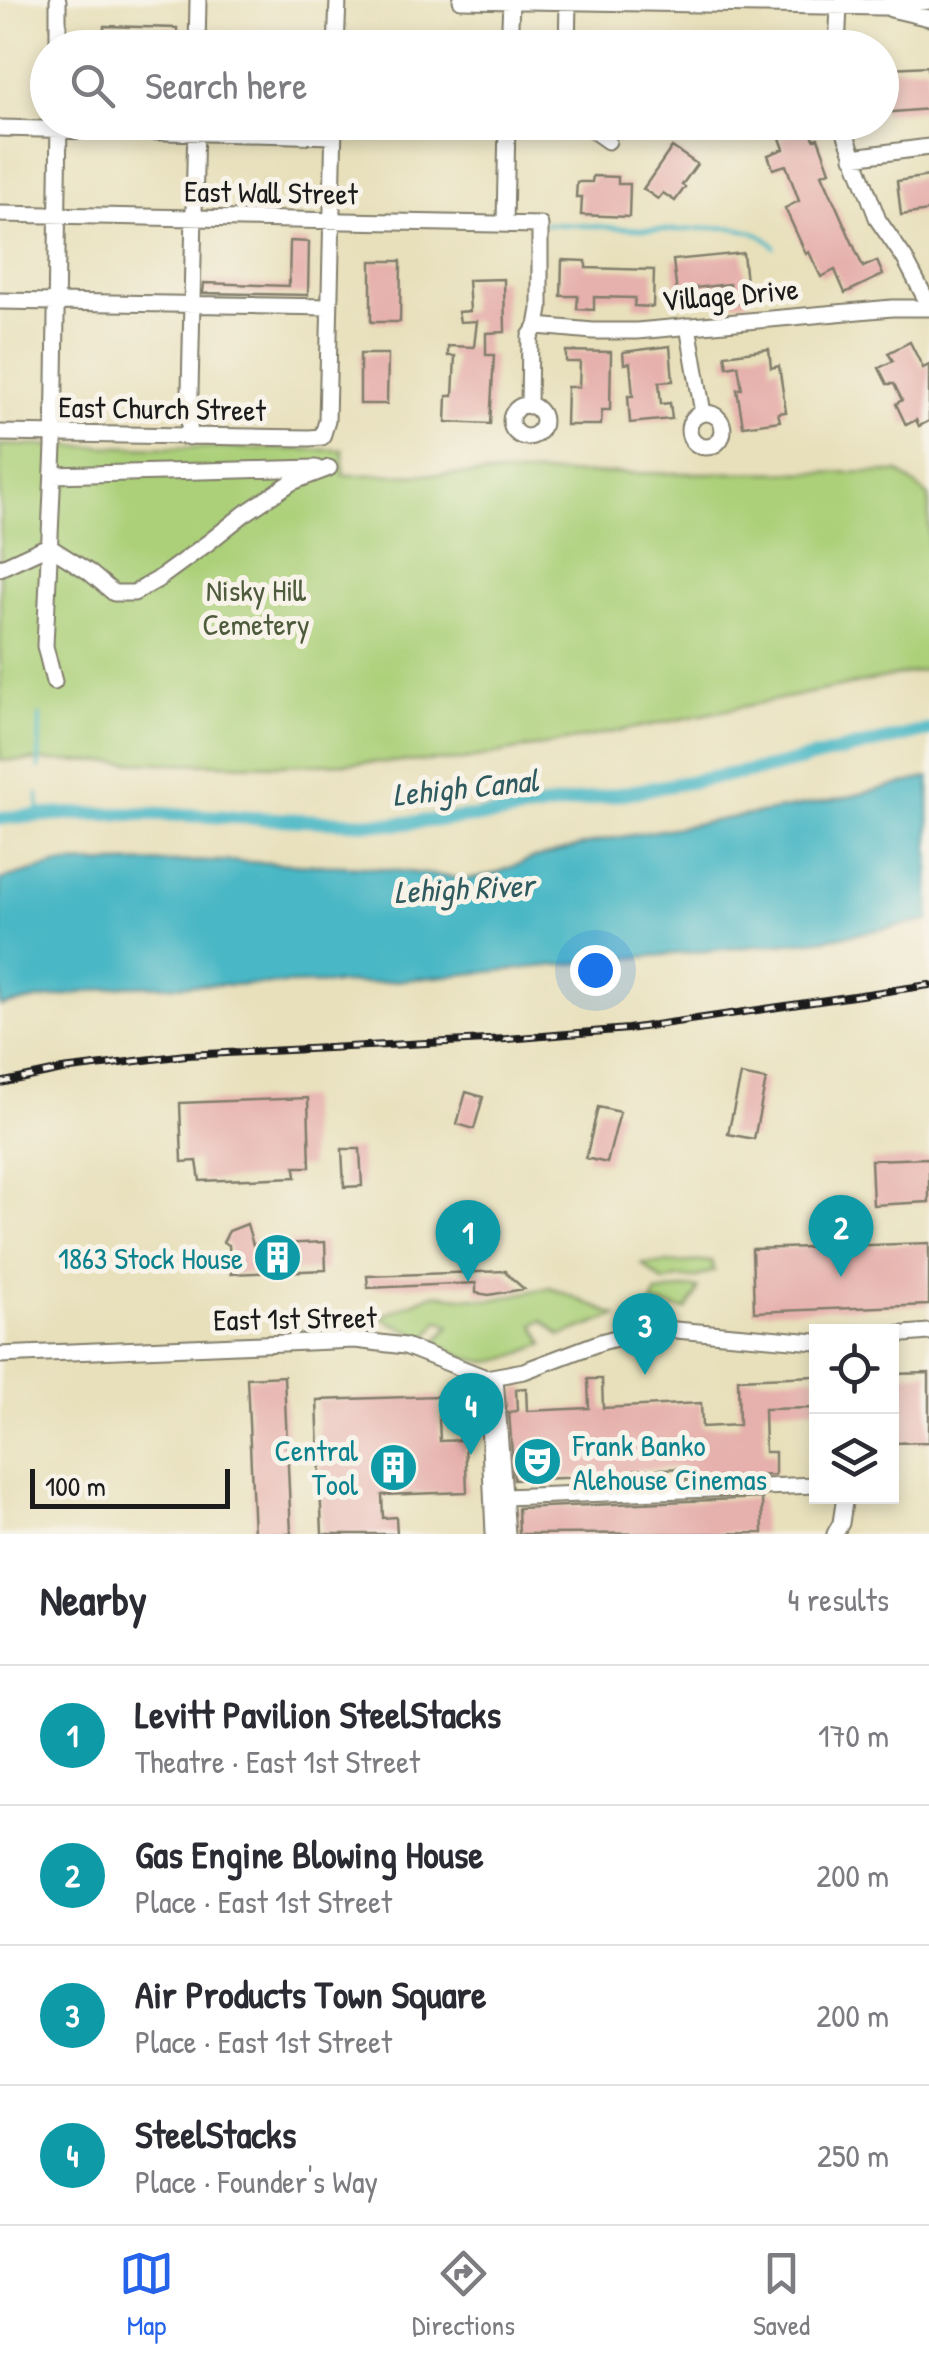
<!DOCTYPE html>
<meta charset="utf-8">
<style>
:root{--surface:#fff;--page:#f7f7f7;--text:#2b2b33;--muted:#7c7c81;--line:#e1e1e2;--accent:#2563eb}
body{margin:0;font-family:"Patrick Hand",sans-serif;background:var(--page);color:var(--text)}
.controls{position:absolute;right:30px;bottom:30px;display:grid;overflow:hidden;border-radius:0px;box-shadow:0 5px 15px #0003}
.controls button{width:90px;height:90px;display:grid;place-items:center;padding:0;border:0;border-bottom:2px solid var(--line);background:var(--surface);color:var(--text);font:50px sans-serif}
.scale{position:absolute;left:30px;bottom:25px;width:200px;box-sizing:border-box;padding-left:10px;border:5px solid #1c1c1c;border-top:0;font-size:28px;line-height:35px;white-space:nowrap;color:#1c1c1c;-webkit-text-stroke:8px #f7f3e8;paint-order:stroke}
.you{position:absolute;left:595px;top:970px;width:35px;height:35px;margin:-25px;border:8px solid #fff;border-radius:50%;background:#1a73e8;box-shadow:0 0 0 15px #1a73e833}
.badge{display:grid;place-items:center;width:65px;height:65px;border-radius:50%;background:var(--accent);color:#fff;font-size:32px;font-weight:700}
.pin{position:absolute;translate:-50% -82px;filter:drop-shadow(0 2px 5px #0008)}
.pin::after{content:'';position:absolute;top:52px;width:35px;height:30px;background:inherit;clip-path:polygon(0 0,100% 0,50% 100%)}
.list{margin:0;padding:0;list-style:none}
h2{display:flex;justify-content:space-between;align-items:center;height:130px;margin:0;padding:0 40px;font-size:42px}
h2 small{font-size:32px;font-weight:400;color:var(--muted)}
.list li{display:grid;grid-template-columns:65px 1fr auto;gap:30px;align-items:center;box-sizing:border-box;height:140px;padding:0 40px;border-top:2px solid var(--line)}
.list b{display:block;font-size:38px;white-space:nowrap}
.list p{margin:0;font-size:32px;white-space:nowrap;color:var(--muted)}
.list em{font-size:32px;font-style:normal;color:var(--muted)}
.icon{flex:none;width:55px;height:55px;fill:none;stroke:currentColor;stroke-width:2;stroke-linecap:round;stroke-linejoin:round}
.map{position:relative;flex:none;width:929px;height:1534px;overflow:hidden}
.search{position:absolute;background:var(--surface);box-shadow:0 5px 15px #0003;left:30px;right:30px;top:30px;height:110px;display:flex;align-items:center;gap:25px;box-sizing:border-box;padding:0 35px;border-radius:55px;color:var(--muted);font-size:38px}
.sheet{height:690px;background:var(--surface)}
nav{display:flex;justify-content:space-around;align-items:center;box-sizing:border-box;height:140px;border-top:2px solid var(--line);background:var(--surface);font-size:28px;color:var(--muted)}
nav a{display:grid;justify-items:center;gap:5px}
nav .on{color:var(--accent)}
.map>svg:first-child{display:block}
.green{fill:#acd079;stroke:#64764a;stroke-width:2.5}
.water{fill:#4ab7c5;stroke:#336a70;stroke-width:2.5}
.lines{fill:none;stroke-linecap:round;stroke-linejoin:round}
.stream{stroke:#4ab7c5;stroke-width:4}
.canal{stroke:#4ab7c5;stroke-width:14}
.building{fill:#e6b0ac}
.minor-casing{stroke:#827e6c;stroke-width:19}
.minor{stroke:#fff;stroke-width:15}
.rail-casing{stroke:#1c1c1c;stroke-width:8}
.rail{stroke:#f7f3e8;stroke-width:4;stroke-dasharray:11;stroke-linecap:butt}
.labels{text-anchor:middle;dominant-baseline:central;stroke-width:10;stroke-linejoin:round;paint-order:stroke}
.street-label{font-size:30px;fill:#1c1c1c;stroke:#f7f3e8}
.park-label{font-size:30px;fill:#4e5b3d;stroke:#f7f3e8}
.culture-label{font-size:30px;fill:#0d838f;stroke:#f7f3e8;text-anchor:end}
.water-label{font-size:32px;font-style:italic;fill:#2e5a60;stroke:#f7f3e8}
</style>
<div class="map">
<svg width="929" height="1534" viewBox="0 0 929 1534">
<rect width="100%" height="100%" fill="#f7f3e8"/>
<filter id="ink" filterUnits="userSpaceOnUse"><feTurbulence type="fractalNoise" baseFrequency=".01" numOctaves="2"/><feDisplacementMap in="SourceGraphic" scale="20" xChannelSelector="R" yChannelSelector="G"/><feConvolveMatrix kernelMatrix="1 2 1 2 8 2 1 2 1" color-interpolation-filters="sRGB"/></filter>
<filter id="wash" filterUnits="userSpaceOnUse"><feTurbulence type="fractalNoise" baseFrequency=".0048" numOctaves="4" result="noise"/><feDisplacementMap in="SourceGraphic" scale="40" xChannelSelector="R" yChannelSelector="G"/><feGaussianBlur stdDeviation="2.25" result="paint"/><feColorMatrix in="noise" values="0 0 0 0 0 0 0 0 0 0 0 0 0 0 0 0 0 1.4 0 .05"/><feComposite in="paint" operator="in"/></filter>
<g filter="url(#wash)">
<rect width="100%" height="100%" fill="#e8e0bb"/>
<path class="green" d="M0,445L343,450V475L899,472L929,496V669L667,722L464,760L278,765L0,760Z
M712,1261L714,1271L695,1278H677L664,1282L642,1264Z
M550,1287L617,1316L561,1336L543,1320L534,1324L544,1344C492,1365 488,1370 435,1343L450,1325L439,1320L426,1339L380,1317L433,1294L492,1300Z
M693,1287L698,1288L696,1295L686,1310L652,1303L656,1293Z"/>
<path class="water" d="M929,777V921L820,940L373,983L124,986L0,1006V880L59,864L225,861L365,867L467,879L494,874L534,858L603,840L840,799Z"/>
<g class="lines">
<path class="stream" d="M545,224C590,224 633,231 678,230C696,230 715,226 733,228C747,230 766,235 774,247
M39,768L40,715
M38,794L39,815"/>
<path class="canal" d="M0,818L65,814H160L394,824L497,815L769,768L929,730"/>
</g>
<g id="blocks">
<path class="building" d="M104,26L177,28V48H103Z
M928,66L929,109L882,113V82L893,81L891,68Z
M661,122H696L697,123L666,135Z
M810,128L814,139L818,138L830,171L822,174L863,267L877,261L883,275L845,293L835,270L821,277L809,252L806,254L785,208L799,201L786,165L773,169L768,155L784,149L780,138Z
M672,147L697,164L682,185L685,187L675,201L663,193L658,199L643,189Z
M593,176L618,177V184H630L629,217L581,215L582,197H576L577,182H592Z
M929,176V211L901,215L897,181Z
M290,241L309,242L308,295L203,293L204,283L289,286Z
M743,253L748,302L732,303L730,284L694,288L696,301L678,303L673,260Z
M562,260L586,261V268L654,270L653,307L634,306L635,298L594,297V310L577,309L578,296H561Z
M371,261H401L400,322H371Z
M504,279L505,332L486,333V355H494L490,424L446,422L447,396H453L455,356H448V346L474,347L477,321L460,322L458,312L470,311L468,280Z
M910,342L923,368L929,365V421L919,426L916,420L906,425L896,404L902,400L894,384H887L879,368L893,361L888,353Z
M670,346L673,381L659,382L661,404L670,403L672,419L630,423L628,396H633L630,363L624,364L623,352Z
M769,349L771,368L779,366L786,412L778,413L780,421L743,426L737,389H742L738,365L727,367L725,355Z
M566,351L611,352L610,410H602L601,425H566L567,387H579L580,362H566Z
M360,354H388L387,404H360Z
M741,1075L766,1080L754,1139L728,1134Z
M466,1092L483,1097L474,1129L457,1124Z
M308,1098L310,1167H295L296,1177L200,1181L197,1161L182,1162L180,1103Z
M598,1107L620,1112L607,1163L586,1158Z
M342,1149H360L362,1186L344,1187Z
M929,1158V1202L873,1205L871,1160Z
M247,1224L253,1245L325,1242L326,1270L231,1274L229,1245L223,1242L229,1231Z
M929,1243V1305L754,1312L752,1249Z
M506,1271L507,1274L524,1289L489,1295L476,1293V1283L368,1288L367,1276Z
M929,1373V1442L892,1443V1374Z
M284,1376L291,1534H254L247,1378Z
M816,1376V1408L764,1409L765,1452H775V1475L686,1479V1468L635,1470L636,1475L514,1480L509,1412L517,1411L516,1389L526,1388L527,1411L589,1408L588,1379H602L603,1408L701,1403L702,1427L739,1425L738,1379Z
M438,1396L440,1441L465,1440L467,1492L382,1495L383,1518L396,1517L397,1534H322L317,1400Z
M762,1498L763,1533L519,1534L518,1508Z"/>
</g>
</g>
<g filter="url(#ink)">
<use href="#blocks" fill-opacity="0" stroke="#827e6c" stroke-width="2.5"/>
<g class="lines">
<defs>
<path id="minor" d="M58,0V48
M461,0L882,7L929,1
M891,9L929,18
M197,48L198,0
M336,48L338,0
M509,48L511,2
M567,48L568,3
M837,48L839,7
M581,122L608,141
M841,122L878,220L905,259L929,305
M0,128L334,136
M853,157L929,147
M0,214L540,225V309L537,326L530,336L529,406
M505,224L507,122
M0,301L329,307
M537,326L593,331H637L892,308H929
M688,326L703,413
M511 421a16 16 0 1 1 32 0a16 16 0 1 1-32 0Z
M689 430a17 17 0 1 1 34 0a17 17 0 1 1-34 0Z
M0,433L309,438L322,437L327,421L334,122
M189,437L196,122
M53,475L316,468
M0,568L48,546L89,572L114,593H134L157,580L209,542L244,514L292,482L329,468
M54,682L45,646L54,446L59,122
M892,1335L929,1332
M0,1355L355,1340L405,1346L486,1378L524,1371L601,1342L652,1328L816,1342
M495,1378L507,1534
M489,1422L494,1534
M504,1497L816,1485
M835,1534L841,1523L845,1496"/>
</defs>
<use href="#minor" class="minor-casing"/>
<use href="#minor" class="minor"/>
<defs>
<path id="rail" d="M0,1083L62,1070L186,1055L507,1039L628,1029L929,985"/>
</defs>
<use href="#rail" class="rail-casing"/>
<use href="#rail" class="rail"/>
</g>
</g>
<defs>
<symbol id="building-disc" viewBox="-11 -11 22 22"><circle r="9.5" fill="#0f9aa8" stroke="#f7f3e8"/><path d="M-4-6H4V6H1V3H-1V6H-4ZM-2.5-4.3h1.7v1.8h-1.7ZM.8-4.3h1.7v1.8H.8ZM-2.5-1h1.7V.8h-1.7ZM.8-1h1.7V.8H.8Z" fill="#fff"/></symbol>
<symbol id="theatre-disc" viewBox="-11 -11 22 22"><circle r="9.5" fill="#0f9aa8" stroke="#f7f3e8"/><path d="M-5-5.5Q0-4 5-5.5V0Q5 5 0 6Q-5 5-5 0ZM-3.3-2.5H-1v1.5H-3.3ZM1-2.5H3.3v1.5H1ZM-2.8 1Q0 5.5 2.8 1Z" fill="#fff"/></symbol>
</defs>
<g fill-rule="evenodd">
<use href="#building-disc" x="250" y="1230" width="55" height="55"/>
<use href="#theatre-disc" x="510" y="1434" width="55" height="55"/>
<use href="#building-disc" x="366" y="1440" width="55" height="55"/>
</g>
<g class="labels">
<g class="street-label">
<text transform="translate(271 192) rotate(1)">East Wall Street</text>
<text transform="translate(730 294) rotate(-5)">Village Drive</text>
<text transform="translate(162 408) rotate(1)">East Church Street</text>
<text transform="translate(295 1318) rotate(-1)">East 1st Street</text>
</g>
<g class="park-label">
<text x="256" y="590">Nisky Hill<tspan x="256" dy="34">Cemetery</tspan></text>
</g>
<g class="culture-label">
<text x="243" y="1258">1863 Stock House</text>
<text x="573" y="1445" text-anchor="start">Frank Banko<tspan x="573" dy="34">Alehouse Cinemas</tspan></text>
<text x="358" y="1450">Central<tspan x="358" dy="34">Tool</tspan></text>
</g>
<g class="water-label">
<text transform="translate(465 787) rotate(-6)">Lehigh Canal</text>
<text transform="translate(464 888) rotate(-3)">Lehigh River</text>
</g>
</g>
</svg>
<div class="controls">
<button><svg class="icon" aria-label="locate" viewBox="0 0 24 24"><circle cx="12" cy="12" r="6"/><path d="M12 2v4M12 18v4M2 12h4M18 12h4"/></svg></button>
<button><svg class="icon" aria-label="layers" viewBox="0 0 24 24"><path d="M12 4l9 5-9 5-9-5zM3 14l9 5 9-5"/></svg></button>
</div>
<div class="scale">100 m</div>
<div class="you"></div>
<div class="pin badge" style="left:468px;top:1282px;background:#0f9aa8">1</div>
<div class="pin badge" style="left:841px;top:1277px;background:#0f9aa8">2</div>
<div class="pin badge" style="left:645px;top:1375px;background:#0f9aa8">3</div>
<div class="pin badge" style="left:471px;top:1455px;background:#0f9aa8">4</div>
<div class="search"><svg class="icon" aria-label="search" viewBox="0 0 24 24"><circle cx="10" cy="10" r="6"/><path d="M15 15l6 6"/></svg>Search here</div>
</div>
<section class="sheet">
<h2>Nearby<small>4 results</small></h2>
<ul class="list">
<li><span class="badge" style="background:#0f9aa8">1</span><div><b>Levitt Pavilion SteelStacks</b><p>Theatre · East 1st Street</p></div><em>170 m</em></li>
<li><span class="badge" style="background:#0f9aa8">2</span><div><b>Gas Engine Blowing House</b><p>Place · East 1st Street</p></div><em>200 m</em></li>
<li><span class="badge" style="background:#0f9aa8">3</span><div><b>Air Products Town Square</b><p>Place · East 1st Street</p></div><em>200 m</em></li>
<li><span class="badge" style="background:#0f9aa8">4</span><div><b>SteelStacks</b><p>Place · Founder's Way</p></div><em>250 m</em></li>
</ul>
</section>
<nav>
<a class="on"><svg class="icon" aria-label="map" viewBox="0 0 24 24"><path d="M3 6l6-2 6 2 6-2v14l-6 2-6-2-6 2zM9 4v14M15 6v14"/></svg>Map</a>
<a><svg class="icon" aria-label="directions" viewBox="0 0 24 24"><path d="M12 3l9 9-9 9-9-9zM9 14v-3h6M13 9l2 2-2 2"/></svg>Directions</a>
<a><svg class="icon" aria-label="saved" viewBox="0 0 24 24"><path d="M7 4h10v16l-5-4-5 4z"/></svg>Saved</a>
</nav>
